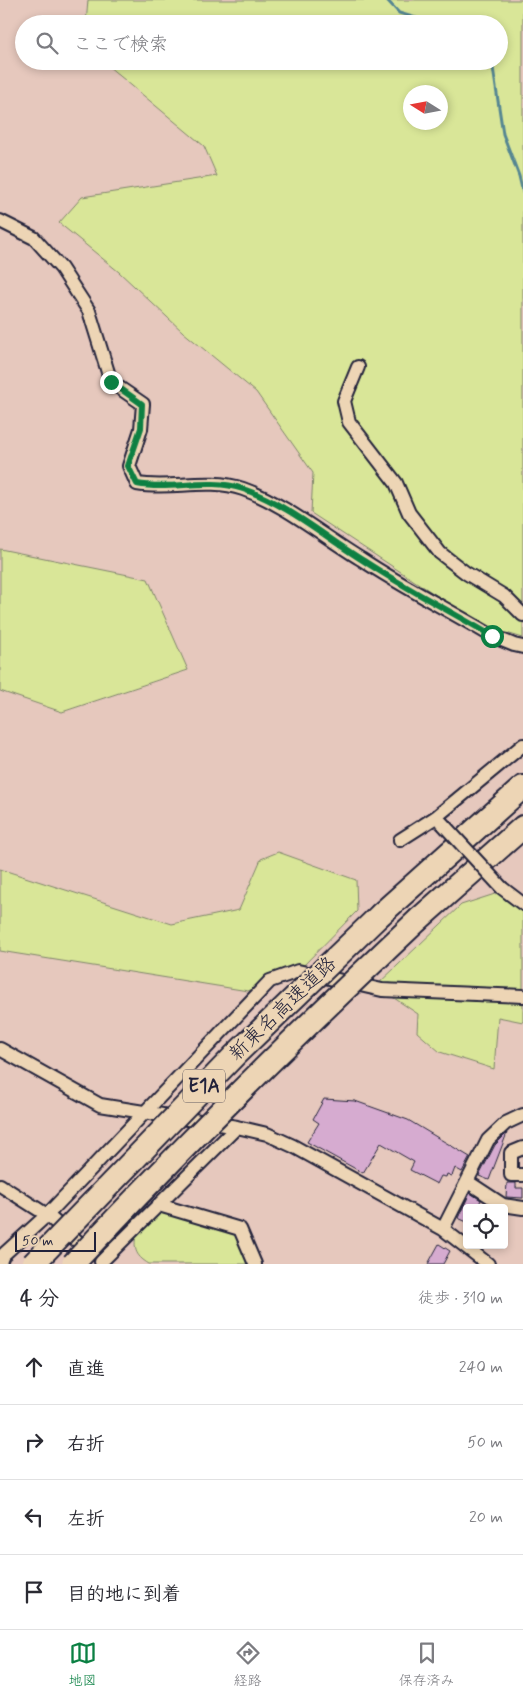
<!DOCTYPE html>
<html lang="ja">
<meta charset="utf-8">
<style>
:root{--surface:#fff;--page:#f7f7f7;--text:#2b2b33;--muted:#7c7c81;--line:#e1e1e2;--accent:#0b8043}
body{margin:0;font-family:Mynerve,"Klee One",sans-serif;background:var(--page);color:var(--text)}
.controls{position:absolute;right:15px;bottom:15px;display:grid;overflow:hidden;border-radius:5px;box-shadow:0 2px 8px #0003}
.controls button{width:45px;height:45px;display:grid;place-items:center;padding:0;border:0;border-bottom:1px solid var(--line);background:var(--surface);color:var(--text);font:25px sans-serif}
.compass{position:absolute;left:403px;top:85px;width:45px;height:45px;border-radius:50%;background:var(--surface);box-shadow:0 2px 8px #0003;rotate:281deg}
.scale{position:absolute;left:15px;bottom:12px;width:81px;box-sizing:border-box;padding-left:5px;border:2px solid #22223b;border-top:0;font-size:14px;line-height:18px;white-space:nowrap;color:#22223b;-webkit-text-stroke:4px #edd5b5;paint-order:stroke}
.stop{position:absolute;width:15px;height:15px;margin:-11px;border:4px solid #0b8043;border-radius:50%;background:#fff}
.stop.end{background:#0b8043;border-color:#fff;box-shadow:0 1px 5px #0008}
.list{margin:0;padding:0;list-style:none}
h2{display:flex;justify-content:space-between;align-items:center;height:65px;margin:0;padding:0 20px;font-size:21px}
h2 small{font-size:16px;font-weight:400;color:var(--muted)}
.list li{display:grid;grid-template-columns:32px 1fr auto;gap:15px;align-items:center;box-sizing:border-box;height:75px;padding:0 20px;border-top:1px solid var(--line)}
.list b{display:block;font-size:19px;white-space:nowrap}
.list em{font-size:16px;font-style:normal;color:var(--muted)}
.icon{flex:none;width:28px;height:28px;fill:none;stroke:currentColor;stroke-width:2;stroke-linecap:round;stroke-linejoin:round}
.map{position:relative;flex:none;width:523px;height:1264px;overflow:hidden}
.search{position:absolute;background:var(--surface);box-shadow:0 2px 8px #0003;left:15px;right:15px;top:15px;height:55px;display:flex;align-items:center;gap:12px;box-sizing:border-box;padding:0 18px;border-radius:28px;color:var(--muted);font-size:19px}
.sheet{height:365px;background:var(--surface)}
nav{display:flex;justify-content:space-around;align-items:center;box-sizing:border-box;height:70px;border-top:1px solid var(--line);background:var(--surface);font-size:14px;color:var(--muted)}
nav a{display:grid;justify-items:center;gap:2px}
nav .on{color:var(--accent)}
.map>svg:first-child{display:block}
.green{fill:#d9e698;stroke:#7e846a;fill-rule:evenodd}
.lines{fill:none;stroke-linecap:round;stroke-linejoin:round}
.stream{stroke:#558692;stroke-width:3}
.building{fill:#d6abd0;stroke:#22223b}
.minor-casing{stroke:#22223b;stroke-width:16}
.motorway-casing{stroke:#22223b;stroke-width:26}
.minor{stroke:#edd5b5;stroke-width:12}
.motorway{stroke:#edd5b5;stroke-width:22}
.minor-bridge-casing{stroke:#22223b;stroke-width:16;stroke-linecap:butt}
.motorway-bridge-casing{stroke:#22223b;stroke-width:26;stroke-linecap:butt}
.minor-bridge{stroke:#edd5b5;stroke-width:12}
.motorway-bridge{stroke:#edd5b5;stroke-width:22}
.route{stroke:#0b8043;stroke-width:6}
.labels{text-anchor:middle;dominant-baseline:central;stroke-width:4.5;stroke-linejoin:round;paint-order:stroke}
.shield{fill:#edd5b5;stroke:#5f5860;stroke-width:1}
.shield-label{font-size:19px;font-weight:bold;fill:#22223b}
.street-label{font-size:20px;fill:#22223b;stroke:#edd5b5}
</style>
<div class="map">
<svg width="523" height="1264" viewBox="0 0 523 1264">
<rect width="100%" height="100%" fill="#e6c8bd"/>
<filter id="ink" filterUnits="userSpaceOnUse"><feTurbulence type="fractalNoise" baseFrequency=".02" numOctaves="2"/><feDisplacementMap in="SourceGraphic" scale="10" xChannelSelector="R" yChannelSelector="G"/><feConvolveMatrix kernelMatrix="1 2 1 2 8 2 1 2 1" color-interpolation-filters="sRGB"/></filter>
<g filter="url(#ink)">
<path class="green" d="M88,0H523V638L490,628L442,599L311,513L313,473L256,392L183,332L119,272L59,223L82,197L217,176L204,146L102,61H499V24H86ZM410,92H440V122H410Z
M0,549L148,579L188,670L62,712L0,691Z
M278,852L356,880L357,911L298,971L248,991L0,951V869L172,924L239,910L261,859Z
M501,892L523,903V1022L498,1017L494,1069L440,1052L417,1032L418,1014L376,986L461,905Z
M161,1207L233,1228L249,1264H149C134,1255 134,1248 136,1232Z"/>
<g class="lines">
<path class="stream" d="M387,0L399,13L436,24
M492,61L503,134L519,176L523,193"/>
</g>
<path class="building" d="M324,1099L355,1101L408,1120L470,1157L462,1172L455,1168L452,1176L447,1174L446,1177L441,1176L437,1184L410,1170L414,1162L381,1143L363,1173L307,1142L319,1123L313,1119Z
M507,1133L489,1180L479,1176L495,1145Z
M507,1183H516V1188H523V1198L506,1197Z
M470,1193L481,1200L477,1208H467V1222L458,1218Z
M439,1244L450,1251L443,1264H428Z"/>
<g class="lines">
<defs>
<path id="minor" d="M0,221L34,238L61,268L89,311L111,382L143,404L141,429L129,466L137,484C172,490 208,477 243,489C285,504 323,536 361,559C403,587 449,610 492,636L514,645L523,647
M358,367L344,401L349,422L396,483L409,513L440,553L466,573L504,596L523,615
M400,840L436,817L523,745
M502,888L523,904
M0,1049L100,1105L237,1127L267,1134L293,1146L443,1229L488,1264
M523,1148L511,1153V1175H523
M468,1182L503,1205L523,1208
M0,1185L47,1215L90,1252
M159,1205L240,1229L255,1264
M443,1229L488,1140L506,1123L523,1115
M0,1262L3,1255L47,1215L270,981L298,971L382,990L523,996
M101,1262L237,1127"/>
<path id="motorway" d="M381,914L523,787
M419,919L523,827"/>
</defs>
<use href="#minor" class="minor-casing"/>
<use href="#motorway" class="motorway-casing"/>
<use href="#minor" class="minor"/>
<use href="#motorway" class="motorway"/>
<defs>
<path id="minor-bridge" d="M441,822L502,888"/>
<path id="motorway-bridge" d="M33,1264L235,1055L381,914
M73,1264C184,1145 300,1031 419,919"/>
</defs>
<use href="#minor-bridge" class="minor-bridge-casing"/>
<use href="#motorway-bridge" class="motorway-bridge-casing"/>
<use href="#minor-bridge" class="minor-bridge"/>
<use href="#motorway-bridge" class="motorway-bridge"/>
</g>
</g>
<g class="lines" filter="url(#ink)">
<path class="route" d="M111,382L142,404L141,428L128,466L137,484C172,491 208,477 243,489C287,504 325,537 364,561C405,588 450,611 492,636"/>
</g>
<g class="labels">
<rect class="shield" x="183" y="1069.5" width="42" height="33" rx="4"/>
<g class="shield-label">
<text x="204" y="1086">E1A</text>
</g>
<g class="street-label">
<text transform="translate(283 1009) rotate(-44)">新東名高速道路</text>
</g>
</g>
</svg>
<div class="controls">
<button><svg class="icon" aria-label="locate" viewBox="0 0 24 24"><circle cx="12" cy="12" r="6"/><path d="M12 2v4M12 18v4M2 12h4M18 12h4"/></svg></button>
</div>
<svg class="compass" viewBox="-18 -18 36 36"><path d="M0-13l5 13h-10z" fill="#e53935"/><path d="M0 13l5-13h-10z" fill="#7c7c81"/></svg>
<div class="scale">50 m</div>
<div class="stop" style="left:492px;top:636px"></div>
<div class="stop end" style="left:111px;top:382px"></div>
<div class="search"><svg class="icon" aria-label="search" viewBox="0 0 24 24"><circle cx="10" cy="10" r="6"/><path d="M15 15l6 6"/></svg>ここで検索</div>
</div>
<section class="sheet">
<h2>4 分<small>徒歩 · 310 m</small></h2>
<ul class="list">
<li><svg class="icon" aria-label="ahead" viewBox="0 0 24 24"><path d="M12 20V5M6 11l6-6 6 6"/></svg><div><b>直進</b></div><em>240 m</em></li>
<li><svg class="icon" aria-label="right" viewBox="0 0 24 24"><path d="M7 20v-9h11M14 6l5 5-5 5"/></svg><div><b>右折</b></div><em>50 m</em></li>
<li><svg class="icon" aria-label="left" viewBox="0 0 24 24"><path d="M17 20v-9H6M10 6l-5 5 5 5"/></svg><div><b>左折</b></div><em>20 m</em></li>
<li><svg class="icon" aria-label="arrive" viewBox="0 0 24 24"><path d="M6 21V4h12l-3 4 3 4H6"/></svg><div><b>目的地に到着</b></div></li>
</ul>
</section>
<nav>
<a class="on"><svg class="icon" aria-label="map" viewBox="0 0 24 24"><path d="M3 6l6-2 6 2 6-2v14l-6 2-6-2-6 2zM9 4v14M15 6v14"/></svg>地図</a>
<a><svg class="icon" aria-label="directions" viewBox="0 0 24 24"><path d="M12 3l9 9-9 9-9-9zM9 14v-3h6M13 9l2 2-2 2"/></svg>経路</a>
<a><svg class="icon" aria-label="saved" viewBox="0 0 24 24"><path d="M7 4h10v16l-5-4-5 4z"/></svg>保存済み</a>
</nav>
